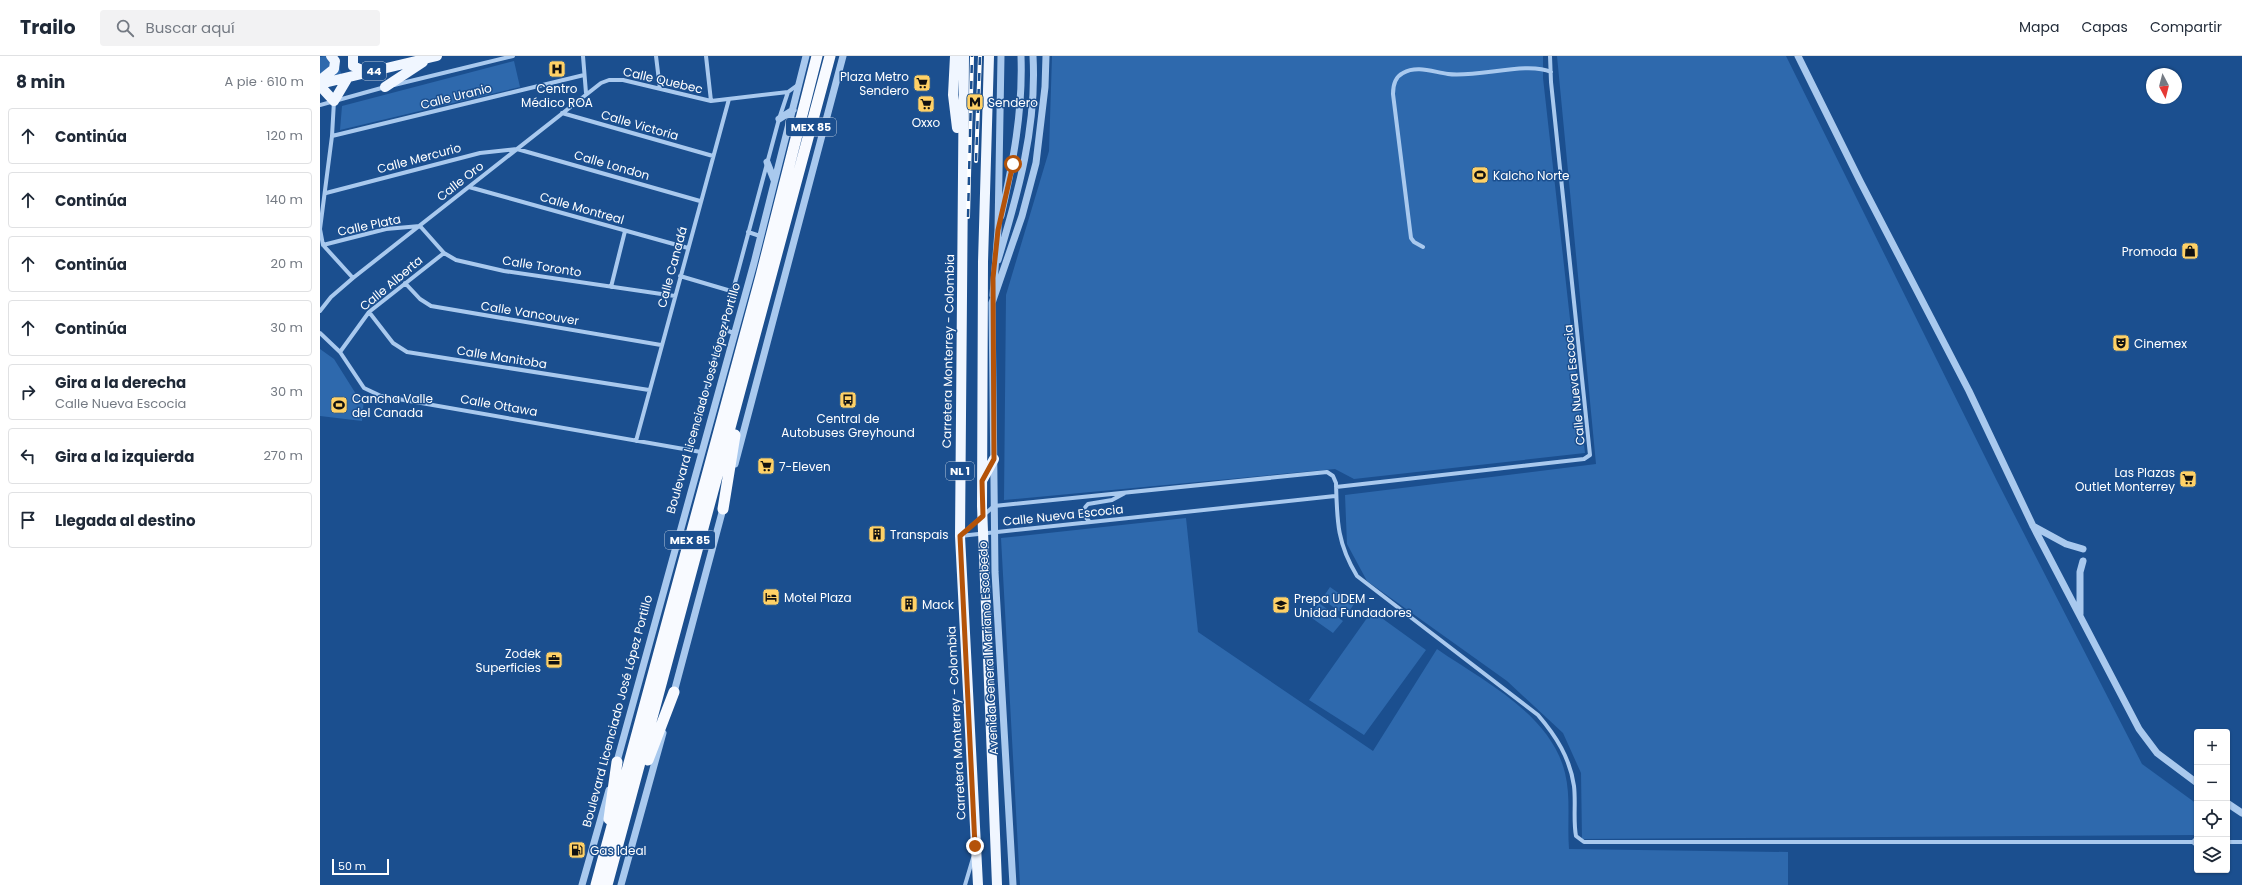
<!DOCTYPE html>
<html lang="es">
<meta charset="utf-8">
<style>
:root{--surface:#fff;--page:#f2f2f3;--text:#1f2937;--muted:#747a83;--line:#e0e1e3}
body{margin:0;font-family:Poppins,sans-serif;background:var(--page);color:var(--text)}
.controls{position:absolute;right:12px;bottom:12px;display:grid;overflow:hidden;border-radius:4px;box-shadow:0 1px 3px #0004}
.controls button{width:36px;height:36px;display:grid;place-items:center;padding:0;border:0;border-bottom:1px solid var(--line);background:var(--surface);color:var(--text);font:20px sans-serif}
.compass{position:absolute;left:1826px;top:12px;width:36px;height:36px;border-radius:50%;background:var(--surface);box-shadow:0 1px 3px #0004;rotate:173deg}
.scale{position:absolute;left:12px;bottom:10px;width:57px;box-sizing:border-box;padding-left:4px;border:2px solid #fff;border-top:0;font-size:11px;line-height:14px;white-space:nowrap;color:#fff;-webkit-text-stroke:3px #1b4f8f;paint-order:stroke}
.stop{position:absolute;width:12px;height:12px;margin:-9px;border:3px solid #b45309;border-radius:50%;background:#fff}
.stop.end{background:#b45309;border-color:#fff;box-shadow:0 1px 4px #0008}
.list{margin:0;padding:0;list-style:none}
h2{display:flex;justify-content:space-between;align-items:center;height:52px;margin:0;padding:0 16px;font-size:17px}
h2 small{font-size:13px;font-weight:400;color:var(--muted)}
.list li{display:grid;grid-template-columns:26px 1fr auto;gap:12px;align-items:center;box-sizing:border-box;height:56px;margin:0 8px 8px;padding:0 8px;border:1px solid var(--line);border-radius:4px}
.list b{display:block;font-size:15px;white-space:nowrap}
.list p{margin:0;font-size:13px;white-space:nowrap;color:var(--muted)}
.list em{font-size:13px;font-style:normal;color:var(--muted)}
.icon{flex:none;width:22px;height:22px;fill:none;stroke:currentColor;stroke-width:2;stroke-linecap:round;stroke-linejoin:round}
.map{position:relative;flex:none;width:1922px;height:829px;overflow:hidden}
header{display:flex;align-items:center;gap:24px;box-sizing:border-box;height:56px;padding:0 20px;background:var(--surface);border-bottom:1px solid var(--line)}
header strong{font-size:19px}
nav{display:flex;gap:22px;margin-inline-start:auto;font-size:14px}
.search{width:280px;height:36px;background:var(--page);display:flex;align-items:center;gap:10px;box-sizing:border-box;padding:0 14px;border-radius:4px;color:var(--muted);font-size:15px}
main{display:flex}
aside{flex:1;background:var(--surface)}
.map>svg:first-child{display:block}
.green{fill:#2e69ad}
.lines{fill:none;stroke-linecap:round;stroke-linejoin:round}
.minor{stroke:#a9c9ee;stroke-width:4}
.tertiary{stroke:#a9c9ee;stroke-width:7}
.primary{stroke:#f0f6ff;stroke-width:10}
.trunk{stroke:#f8faff;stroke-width:11}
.rail-casing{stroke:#fff;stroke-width:4}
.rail{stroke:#1b4f8f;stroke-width:2.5;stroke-dasharray:8;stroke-linecap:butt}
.route{stroke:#b45309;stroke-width:5}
.labels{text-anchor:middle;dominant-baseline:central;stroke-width:3;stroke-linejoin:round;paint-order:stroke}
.shield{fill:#1b4f8f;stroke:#bbcadd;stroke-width:1}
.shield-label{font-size:11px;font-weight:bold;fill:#fff}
.poi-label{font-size:12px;fill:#fff;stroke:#1b4f8f;text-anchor:start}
.street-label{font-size:12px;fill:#fff;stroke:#1b4f8f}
</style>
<header>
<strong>Trailo</strong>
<div class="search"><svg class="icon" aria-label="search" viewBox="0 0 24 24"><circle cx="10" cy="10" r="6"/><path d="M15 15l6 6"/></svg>Buscar aquí</div>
<nav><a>Mapa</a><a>Capas</a><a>Compartir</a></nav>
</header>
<main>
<aside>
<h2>8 min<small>A pie · 610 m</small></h2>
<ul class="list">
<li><svg class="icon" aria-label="ahead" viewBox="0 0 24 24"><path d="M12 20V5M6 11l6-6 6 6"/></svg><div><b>Continúa</b></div><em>120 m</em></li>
<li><svg class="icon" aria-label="ahead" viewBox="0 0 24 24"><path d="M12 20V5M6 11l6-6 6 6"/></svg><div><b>Continúa</b></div><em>140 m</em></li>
<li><svg class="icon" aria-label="ahead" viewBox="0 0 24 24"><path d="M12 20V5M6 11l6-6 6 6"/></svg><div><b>Continúa</b></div><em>20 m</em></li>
<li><svg class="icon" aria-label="ahead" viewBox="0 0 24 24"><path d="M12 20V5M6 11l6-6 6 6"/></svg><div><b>Continúa</b></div><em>30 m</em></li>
<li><svg class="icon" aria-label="right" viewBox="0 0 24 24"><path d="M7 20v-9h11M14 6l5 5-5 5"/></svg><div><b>Gira a la derecha</b><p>Calle Nueva Escocia</p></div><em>30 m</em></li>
<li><svg class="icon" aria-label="left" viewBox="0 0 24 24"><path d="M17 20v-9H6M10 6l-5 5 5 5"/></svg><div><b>Gira a la izquierda</b></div><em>270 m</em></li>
<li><svg class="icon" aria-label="arrive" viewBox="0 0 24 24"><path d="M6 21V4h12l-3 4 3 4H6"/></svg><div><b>Llegada al destino</b></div></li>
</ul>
</aside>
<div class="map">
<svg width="1922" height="829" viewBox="0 0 1922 829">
<rect width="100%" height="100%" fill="#1b4f8f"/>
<path class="green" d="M5,0H16L22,21L0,26V1Z
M732,0H1223V22L1265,397L1034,423L1015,413L684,444L686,239L729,95Z
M1237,0H1466L1677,425L1822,708L1877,748V779L1262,783L1261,717L1243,677L1187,625L1047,525L1027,488L1025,439L1276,408Z
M194,5L200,31L20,74L22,50Z
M0,293L14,303L36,338L44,342L42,365L0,360Z
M866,462L878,576L1053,695L1117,593C1163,625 1231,658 1245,717C1251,741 1247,768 1249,793L1468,796V829H700L681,482Z
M1010,531L1034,548L1026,560L1002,543Z
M999,547L1023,565L1013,577L989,560Z
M1052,555L1106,594L1044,679L989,644Z"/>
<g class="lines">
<path class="minor" d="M263,0L266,37
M336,0L340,33
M386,0L391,45
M74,29L193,0
M0,49L65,31
M242,57L393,100
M12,80L264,19
M149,131L368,192
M6,137L160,97L197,93L380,145
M0,173L12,80L14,45
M0,173L3,189L33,222
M428,176L440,180
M3,189L66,173L100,170L124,197L136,204L184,215L355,240
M1103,191L1094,186L1091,182L1073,38C1073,30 1075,21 1083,17C1097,9 1113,16 1128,18C1157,22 1207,5 1231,16
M360,220L411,235
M85,227L100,243L111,250L341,289
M291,231L305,175
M0,255L11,241L33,222L281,27L289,24H303L391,45L468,36
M49,256L73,287L87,296L329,334
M402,273L414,277
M0,277L20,296L44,332L61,340L381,396
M20,296L49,256L124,197
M316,385L409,43
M370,394L459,63L468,36L479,28
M1016,431L1264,403L1270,399L1231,26L1230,0
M770,466C764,461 761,454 768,448L792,444L805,437
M641,479L674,450L1007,416L1013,420L1016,427C1017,465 1017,487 1037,520L1218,659C1236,680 1250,702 1254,730C1256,747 1253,764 1256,780L1264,786H1877
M640,480L1015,440
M1907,786H1922
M645,829L653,802"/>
<path class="tertiary" d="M1478,0L1540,125L1649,335L1713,470L1819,673L1837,697L1877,727
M459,63L473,54
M447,106L454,124
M681,160C693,107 703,55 701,0
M678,204C698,137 717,71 713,0
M673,239L678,174L681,0
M415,408L523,0
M1713,470L1746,488L1763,493
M1760,558V516L1763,505
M353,640L404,449
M296,709L434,207L486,0
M1907,747L1922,757
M1875,786L1877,784
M262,829L289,734
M301,829L343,677
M693,829L675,516L672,247L702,160L716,107L725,31L726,0"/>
<path class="primary" d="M33,0V10L47,16
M635,0L633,39L637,72
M644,0L640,480L658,829
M669,0L663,206L662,450L677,829
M0,24L14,13L15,5L11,0
M0,28L117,0
M0,30L14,45L27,23
M65,31L103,6
M663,423L674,403"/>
<path class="trunk" d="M403,453L415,379
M328,704L354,636
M289,763L297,706
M276,829L441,220L497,0
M287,829L510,0"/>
<defs>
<path id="rail" d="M656,105L660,0
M648,161L652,0"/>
</defs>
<use href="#rail" class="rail-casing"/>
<use href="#rail" class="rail"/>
</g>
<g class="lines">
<path class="route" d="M655,790L640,480L663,460L662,425L674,403L673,222L678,174L693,108"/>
</g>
<defs>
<symbol id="hospital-square" viewBox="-11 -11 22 22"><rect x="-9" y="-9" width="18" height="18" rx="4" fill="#ffd166" stroke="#1b4f8f"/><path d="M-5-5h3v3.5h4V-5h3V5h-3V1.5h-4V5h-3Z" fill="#111"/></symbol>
<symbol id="supermarket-square" viewBox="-11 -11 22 22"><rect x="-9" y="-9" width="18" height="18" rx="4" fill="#ffd166" stroke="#1b4f8f"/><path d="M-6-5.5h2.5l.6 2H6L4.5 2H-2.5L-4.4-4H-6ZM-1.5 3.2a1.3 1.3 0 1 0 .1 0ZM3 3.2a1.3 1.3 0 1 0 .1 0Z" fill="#111"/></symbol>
<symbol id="metro-square" viewBox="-11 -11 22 22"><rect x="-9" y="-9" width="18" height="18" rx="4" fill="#ffd166" stroke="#1b4f8f"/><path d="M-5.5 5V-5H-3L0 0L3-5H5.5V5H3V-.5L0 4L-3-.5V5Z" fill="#111"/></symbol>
<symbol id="stadium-square" viewBox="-11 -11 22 22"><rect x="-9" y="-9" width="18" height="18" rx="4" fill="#ffd166" stroke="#1b4f8f"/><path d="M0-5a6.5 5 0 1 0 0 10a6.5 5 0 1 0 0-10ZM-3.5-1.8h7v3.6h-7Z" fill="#111"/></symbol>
<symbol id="shop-square" viewBox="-11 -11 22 22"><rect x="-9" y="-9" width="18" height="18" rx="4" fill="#ffd166" stroke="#1b4f8f"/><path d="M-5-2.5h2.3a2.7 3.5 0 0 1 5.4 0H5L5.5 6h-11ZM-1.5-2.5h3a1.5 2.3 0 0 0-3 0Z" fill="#111"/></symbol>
<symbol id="theatre-square" viewBox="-11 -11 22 22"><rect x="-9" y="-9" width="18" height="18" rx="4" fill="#ffd166" stroke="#1b4f8f"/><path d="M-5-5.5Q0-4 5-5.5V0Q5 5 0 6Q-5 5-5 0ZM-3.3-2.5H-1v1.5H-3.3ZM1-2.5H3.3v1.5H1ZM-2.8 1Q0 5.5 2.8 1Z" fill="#111"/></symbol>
<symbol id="bus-square" viewBox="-11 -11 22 22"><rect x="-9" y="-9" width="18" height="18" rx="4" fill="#ffd166" stroke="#1b4f8f"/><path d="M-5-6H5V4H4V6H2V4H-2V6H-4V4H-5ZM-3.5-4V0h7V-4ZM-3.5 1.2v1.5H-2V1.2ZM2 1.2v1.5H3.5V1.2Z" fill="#111"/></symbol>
<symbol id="building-square" viewBox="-11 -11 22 22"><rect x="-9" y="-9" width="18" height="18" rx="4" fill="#ffd166" stroke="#1b4f8f"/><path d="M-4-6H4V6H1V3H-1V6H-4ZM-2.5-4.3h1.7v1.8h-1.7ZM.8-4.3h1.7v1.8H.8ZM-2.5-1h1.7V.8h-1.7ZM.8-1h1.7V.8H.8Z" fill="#111"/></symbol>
<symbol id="hotel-square" viewBox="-11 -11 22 22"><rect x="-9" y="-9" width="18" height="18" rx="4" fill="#ffd166" stroke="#1b4f8f"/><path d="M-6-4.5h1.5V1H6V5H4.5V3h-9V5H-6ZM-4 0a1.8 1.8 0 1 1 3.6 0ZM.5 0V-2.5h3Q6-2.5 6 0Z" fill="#111"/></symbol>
<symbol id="university-square" viewBox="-11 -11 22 22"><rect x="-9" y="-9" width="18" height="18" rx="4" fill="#ffd166" stroke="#1b4f8f"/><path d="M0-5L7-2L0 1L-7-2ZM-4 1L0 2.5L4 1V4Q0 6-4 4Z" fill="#111"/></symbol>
<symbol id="office-square" viewBox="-11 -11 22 22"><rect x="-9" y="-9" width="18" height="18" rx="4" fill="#ffd166" stroke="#1b4f8f"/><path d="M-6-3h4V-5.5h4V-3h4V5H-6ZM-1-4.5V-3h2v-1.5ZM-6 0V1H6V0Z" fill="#111"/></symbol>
<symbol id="fuel-square" viewBox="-11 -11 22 22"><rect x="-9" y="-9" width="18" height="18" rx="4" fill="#ffd166" stroke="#1b4f8f"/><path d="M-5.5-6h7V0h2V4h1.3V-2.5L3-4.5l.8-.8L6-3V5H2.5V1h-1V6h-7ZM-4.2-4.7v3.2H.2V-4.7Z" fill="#111"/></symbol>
</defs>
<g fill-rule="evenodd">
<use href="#hospital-square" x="227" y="3" width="20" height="20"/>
<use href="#supermarket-square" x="592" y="17" width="20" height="20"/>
<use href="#metro-square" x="645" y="36" width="20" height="20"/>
<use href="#supermarket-square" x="596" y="38" width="20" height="20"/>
<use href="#stadium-square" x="1150" y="109" width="20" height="20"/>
<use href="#shop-square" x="1860" y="185" width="20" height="20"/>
<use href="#theatre-square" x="1791" y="277" width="20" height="20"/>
<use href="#bus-square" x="518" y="334" width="20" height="20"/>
<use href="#stadium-square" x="9" y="339" width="20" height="20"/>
<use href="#supermarket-square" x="436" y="400" width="20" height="20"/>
<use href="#supermarket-square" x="1858" y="413" width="20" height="20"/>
<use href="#building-square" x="547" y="468" width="20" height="20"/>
<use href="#hotel-square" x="441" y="531" width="20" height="20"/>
<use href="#building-square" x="579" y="538" width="20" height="20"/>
<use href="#university-square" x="951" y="539" width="20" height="20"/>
<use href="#office-square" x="224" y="594" width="20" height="20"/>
<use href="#fuel-square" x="247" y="784" width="20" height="20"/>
</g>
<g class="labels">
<g class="shield">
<rect x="42" y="6" width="24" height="18" rx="3"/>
<rect x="466" y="62" width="50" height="18" rx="3"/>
<rect x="626" y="406" width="28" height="18" rx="3"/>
<rect x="345" y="475" width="50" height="18" rx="3"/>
</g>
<g class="shield-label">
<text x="54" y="15">44</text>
<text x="491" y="71">MEX 85</text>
<text x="640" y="415">NL 1</text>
<text x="370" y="484">MEX 85</text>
</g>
<g class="poi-label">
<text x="589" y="20" text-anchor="end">Plaza Metro<tspan x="589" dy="14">Sendero</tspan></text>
<text x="237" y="32" text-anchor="middle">Centro<tspan x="237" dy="14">Médico ROA</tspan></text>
<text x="668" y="46">Sendero</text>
<text x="606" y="66" text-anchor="middle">Oxxo</text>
<text x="1173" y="119">Kalcho Norte</text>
<text x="1857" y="195" text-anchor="end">Promoda</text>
<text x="1814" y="287">Cinemex</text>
<text x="32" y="342">Cancha Valle<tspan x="32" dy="14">del Canada</tspan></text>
<text x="528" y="362" text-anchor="middle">Central de<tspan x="528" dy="14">Autobuses Greyhound</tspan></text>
<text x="459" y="410">7-Eleven</text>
<text x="1855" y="416" text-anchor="end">Las Plazas<tspan x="1855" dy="14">Outlet Monterrey</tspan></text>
<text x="570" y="478">Transpais</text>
<text x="464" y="541">Motel Plaza</text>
<text x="974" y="542">Prepa UDEM -<tspan x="974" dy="14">Unidad Fundadores</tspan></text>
<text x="602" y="548">Mack</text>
<text x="221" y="597" text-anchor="end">Zodek<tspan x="221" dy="14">Superficies</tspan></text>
<text x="270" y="794">Gas Ideal</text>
</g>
<g class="street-label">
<text transform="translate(343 24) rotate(13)">Calle Quebec</text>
<text transform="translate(136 40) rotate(-14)">Calle Uranio</text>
<text transform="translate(320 69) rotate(16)">Calle Victoria</text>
<text transform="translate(99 102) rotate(-15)">Calle Mercurio</text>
<text transform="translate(292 109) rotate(16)">Calle London</text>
<text transform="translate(140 125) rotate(-38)">Calle Oro</text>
<text transform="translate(262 152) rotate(16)">Calle Montreal</text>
<text transform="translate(49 169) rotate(-12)">Calle Plata</text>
<text transform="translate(222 210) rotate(9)">Calle Toronto</text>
<text transform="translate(352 211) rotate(-75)">Calle Canadá</text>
<text transform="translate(71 227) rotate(-40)">Calle Alberta</text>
<text transform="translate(210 257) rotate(9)">Calle Vancouver</text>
<text transform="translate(628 295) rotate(-89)">Carretera Monterrey - Colombia</text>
<text transform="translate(182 301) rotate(9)">Calle Manitoba</text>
<text transform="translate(1254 329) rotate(-96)">Calle Nueva Escocia</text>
<text transform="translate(383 342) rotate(-74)">Boulevard Licenciado José López Portillo</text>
<text transform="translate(179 349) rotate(10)">Calle Ottawa</text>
<text transform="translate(743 459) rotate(-6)">Calle Nueva Escocia</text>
<text transform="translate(668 592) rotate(-93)">Avenida General Mariano Escobedo</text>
<text transform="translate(297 655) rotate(-75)">Boulevard Licenciado José López Portillo</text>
<text transform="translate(636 667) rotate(-93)">Carretera Monterrey - Colombia</text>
</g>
</g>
</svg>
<div class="controls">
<button>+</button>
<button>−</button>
<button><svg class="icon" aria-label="locate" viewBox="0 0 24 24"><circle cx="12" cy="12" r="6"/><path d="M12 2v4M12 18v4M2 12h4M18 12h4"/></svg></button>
<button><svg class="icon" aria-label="layers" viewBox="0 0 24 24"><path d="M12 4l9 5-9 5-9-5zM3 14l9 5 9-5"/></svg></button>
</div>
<svg class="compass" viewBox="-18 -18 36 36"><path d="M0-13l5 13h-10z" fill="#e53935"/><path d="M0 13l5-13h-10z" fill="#747a83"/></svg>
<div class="scale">50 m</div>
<div class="stop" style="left:693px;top:108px"></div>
<div class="stop end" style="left:655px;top:790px"></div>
</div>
</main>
